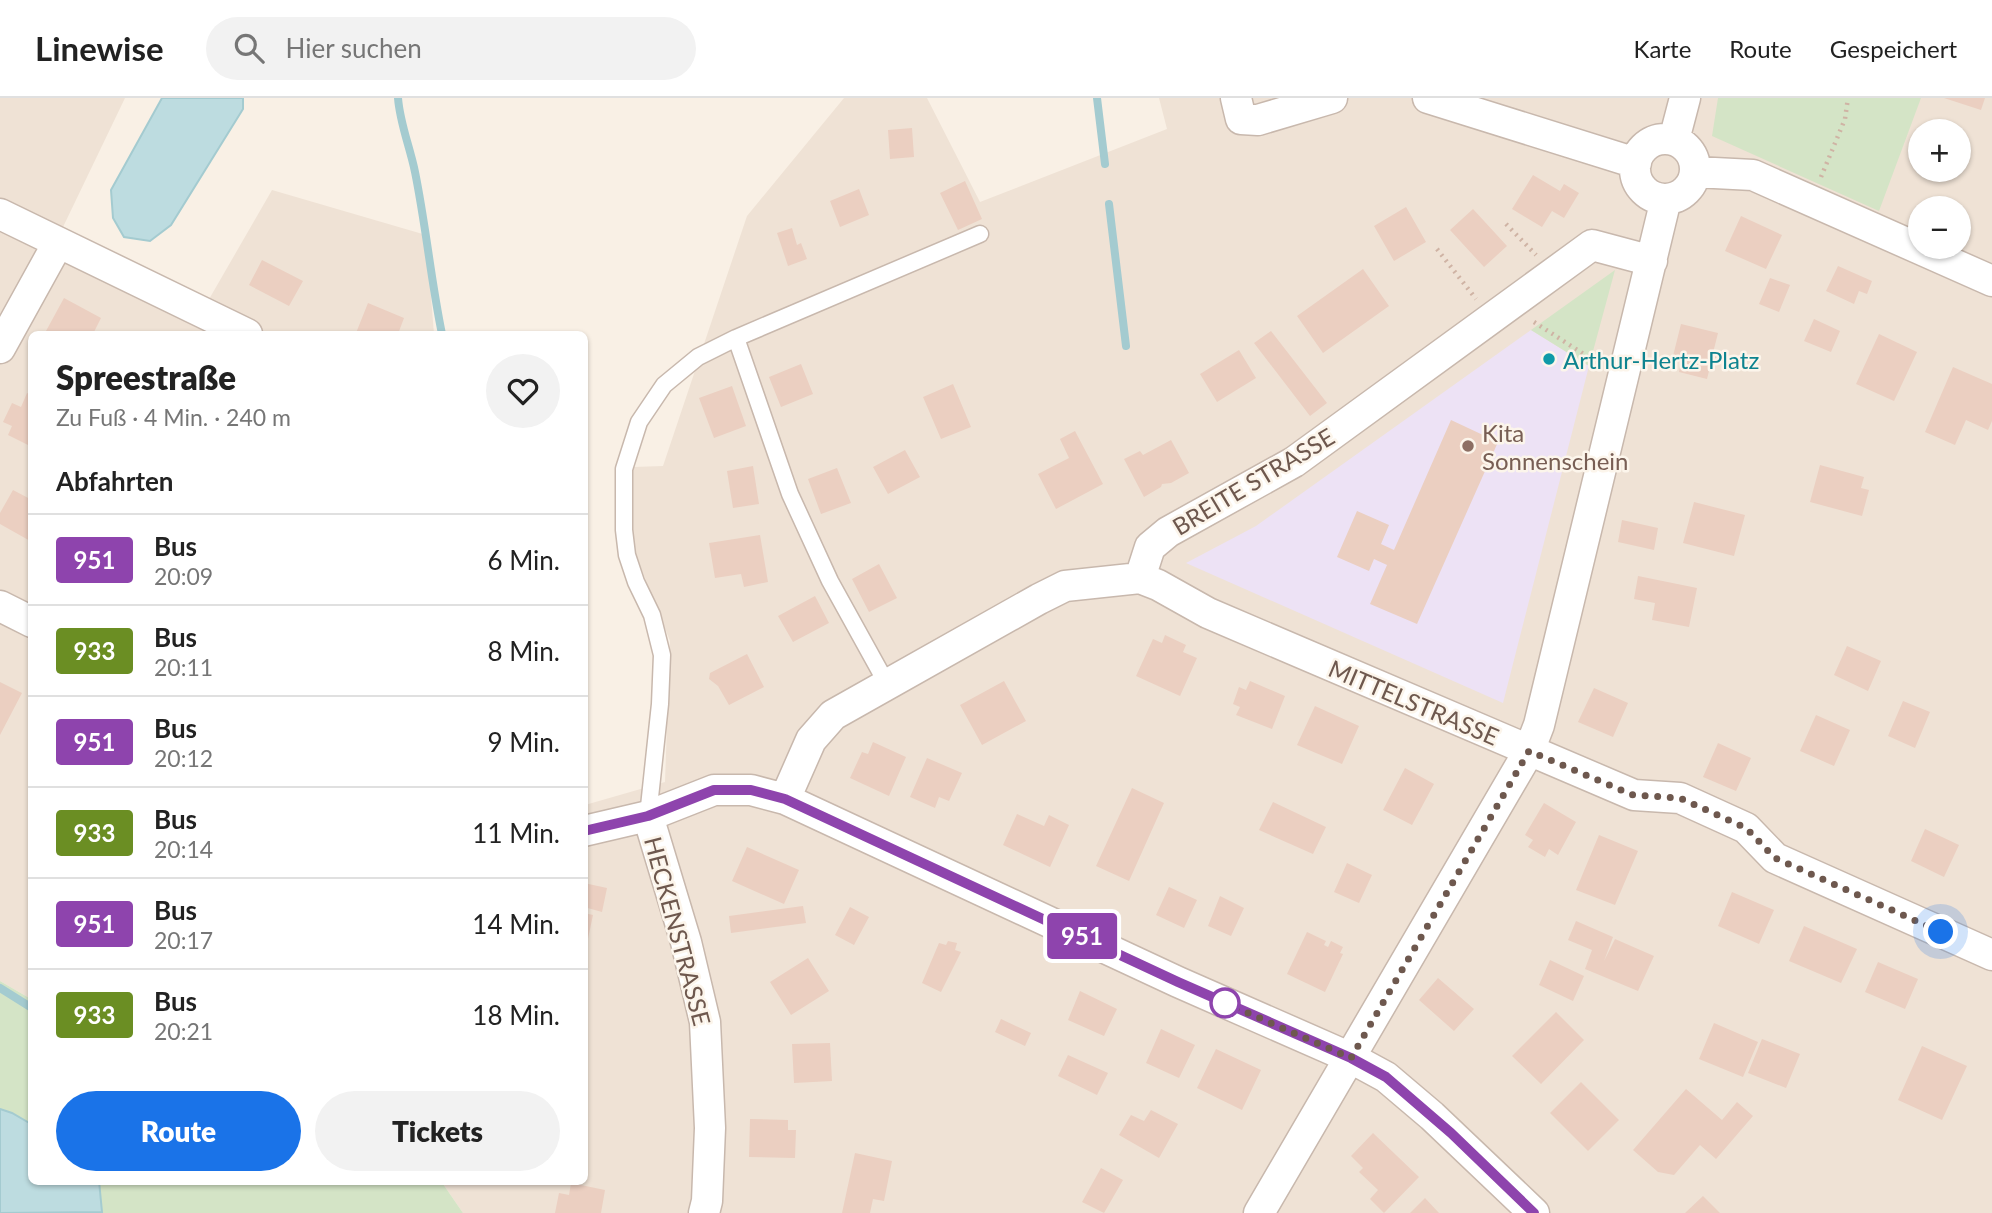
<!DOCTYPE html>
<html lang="de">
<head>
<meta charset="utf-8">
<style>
  :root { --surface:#fff; --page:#f2f2f2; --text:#222; --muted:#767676; --line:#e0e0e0; --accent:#1a73e8 }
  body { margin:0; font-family:Lato,sans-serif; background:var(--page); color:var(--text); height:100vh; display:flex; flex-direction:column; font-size:26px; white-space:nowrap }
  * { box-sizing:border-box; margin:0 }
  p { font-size:23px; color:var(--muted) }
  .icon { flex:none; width:38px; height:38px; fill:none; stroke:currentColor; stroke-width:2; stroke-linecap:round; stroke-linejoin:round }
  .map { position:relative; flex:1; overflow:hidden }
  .sheet { position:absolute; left:28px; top:233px; width:560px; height:854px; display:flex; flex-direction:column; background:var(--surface); border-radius:10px; box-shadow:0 2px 5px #0004 }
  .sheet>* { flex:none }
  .badge { padding:0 14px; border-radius:5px; font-size:24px; line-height:46px }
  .tools { position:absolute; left:1908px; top:21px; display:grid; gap:14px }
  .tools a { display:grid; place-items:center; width:63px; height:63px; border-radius:50%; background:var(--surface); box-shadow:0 2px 5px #0004; font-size:35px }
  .you { position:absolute; width:35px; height:35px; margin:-18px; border:5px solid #fff; border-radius:50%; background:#1a73e8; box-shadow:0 0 0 10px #1a73e833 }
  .map>.badge { position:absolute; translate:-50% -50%; box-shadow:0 0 0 4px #fff }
  h2 { padding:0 28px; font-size:26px; line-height:63px }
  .round { display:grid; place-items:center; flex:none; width:74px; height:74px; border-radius:37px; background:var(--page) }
  .summary { display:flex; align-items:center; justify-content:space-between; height:119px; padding:0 28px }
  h1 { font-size:33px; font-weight:800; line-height:52px }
  .action { display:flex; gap:14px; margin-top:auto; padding:14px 28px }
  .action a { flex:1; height:80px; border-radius:42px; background:var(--accent); color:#fff; font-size:28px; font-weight:800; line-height:80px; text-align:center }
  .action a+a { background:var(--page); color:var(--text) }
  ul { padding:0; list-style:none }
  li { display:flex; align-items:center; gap:21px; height:91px; padding:0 28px; border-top:2px solid var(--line) }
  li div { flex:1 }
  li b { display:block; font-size:26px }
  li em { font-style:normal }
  li .badge { min-width:77px; font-weight:700; text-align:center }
  header { display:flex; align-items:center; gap:42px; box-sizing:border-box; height:98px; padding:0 35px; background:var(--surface); border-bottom:2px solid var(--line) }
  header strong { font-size:33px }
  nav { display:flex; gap:38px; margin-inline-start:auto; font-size:24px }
  .search { width:490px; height:63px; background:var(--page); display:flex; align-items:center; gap:18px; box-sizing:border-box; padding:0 24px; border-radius:38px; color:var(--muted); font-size:26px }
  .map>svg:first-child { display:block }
</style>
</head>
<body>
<header>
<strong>Linewise</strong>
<div class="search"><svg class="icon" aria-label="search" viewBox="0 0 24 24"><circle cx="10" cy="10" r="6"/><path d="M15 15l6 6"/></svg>Hier suchen</div>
<nav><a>Karte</a><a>Route</a><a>Gespeichert</a></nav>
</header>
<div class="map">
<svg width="1992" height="1115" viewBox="0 0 1992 1115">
  <rect width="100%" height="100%" fill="#f9f0e5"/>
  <path fill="#efe2d5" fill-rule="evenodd" d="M0 0H125L63 129 208 203 272 92 426 137 434 236H32L31 901 0 883Z
    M844 0H927L980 104 1167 31 1159 0H1992V1115H463L441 1083H584L585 707 665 684 670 543 629 440 633 369 663 368 747 118ZM1920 33H1958V72H1920ZM1920 110H1958V149H1920Z"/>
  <path fill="#ede2f5" d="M1531 232 1589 268 1503 605 1186 465 1256 428Z"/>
  <path fill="#d4e4c6" d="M1718 0H1921L1879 113 1712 38Z
    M1615 172 1589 268 1531 232Z
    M0 883 31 901V1026L12 1015 0 1011Z
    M99 1083H441L463 1115H101Z"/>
  <path fill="#bddce0" stroke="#a4cbd0" stroke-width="2" d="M162 0H243V11L171 127 150 143 124 139 113 120 111 92Z
    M0 1011 12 1015 31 1026 32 1083H99L102 1114 0 1115Z"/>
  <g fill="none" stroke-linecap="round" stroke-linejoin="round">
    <path stroke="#a4cbd0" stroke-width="8" d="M398 0C400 26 410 49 415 74 426 128 431 183 442 236
      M1097 0 1105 66
      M1109 106 1126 248
      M0 890 32 910"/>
  </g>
  <path fill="#ebcfc1" d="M1944 0H1985L1981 12Z
    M912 30 914 59 890 61 888 32Z
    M1533 77 1560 93 1564 86 1579 95 1564 120 1552 113 1542 129 1512 111Z
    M965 83 982 121 958 132 940 95Z
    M859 91 869 117 840 129 830 103Z
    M1406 109 1426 144 1394 163 1374 128Z
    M1473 111 1507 148 1484 169 1450 132Z
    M1741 118 1782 137 1766 171 1725 153Z
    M792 130 797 147 801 145 807 161 788 168 777 135Z
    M262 162 303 183 289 208 249 187Z
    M1838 168 1872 183 1867 196 1859 193 1854 206 1826 193Z
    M1363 171 1389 208 1323 255 1297 218Z
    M1770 180 1790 187 1779 214 1759 206Z
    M64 200 101 220 93 236H52L46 233Z
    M368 205 404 220 398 236 356 235Z
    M1814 221 1840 233 1831 254 1804 243Z
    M1681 226 1718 235 1713 255 1717 256 1714 270 1710 269 1707 281 1679 274 1681 264 1672 262Z
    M1271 233 1327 305 1310 318 1254 245Z
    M1879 236 1917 254 1894 303 1856 286Z
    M1239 252 1256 280 1217 304 1200 276Z
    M801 266 813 296 781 309 769 279Z
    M1953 269 1992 286V323L1988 332 1966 322 1955 347 1925 334Z
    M953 286 971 329 941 341 923 299Z
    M732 288 746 328 714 340 699 300Z
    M27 295 32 297V349L8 337 12 328 3 324 12 305 21 309Z
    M1451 322 1498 344 1417 526 1370 506 1387 467 1374 461 1369 473 1337 459 1357 413 1389 427 1381 446 1394 452Z
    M1075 333 1103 386 1056 411 1038 376 1069 360 1060 341Z
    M1171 342 1189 375 1171 385 1162 386 1161 389 1144 399 1124 361 1140 353 1143 357Z
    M905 352 920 379 888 396 873 369Z
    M1820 367 1864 379 1861 390 1869 392 1862 418 1810 404Z
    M753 368 759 406 733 410 727 373Z
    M837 370 851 405 821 416 808 381Z
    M13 392 32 402V444L0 426V415Z
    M1694 404 1745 417 1734 458 1683 445Z
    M1622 422 1658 430 1654 452 1618 444Z
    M760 437 768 484 744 489 741 476 715 480 709 445Z
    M879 466 897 500 869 514 852 481Z
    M1638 478 1697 490 1689 529 1652 522 1655 505 1634 501Z
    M815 498 829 525 793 544 778 518Z
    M1165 537 1186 547 1183 554 1197 560 1180 598 1136 578 1153 541 1162 545Z
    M1847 548 1881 563 1868 593 1834 577Z
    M747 556 764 589 729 607 718 588 709 581 710 575Z
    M1004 583 1026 623 982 647 960 607Z
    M1250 583 1285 598 1272 631 1236 617 1240 609 1233 606 1239 589 1246 592Z
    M0 584 22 595 0 637Z
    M1594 590 1628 605 1613 639 1578 624Z
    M1903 603 1930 614 1915 650 1888 638Z
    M1315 608 1359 628 1342 666 1297 647Z
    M1816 617 1850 632 1834 668 1800 653Z
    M873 644 906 659 889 698 850 680 862 654 868 656Z
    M1718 645 1751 660 1736 693 1703 679Z
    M927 660 962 675 949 703 939 699 935 710 910 699Z
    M1405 670 1434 686 1412 727 1383 712Z
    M1132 690 1164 705 1129 783 1096 768Z
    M1273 704 1326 729 1313 756 1259 732Z
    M1544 705 1576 724 1558 757 1549 751 1545 759 1528 749 1533 742 1525 737Z
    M1017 716 1044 728 1049 717 1069 727 1050 769 1003 747Z
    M1925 731 1959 747 1944 779 1911 763Z
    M1599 737 1638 753 1615 807 1576 792Z
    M747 749 799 772 784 806 732 783Z
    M1347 765 1372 777 1359 805 1334 794Z
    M584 785 607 790 602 814 584 809Z
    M1169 789 1197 802 1184 830 1156 817Z
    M1732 794 1774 812 1759 846 1718 828Z
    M1220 798 1244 810 1231 838 1208 828Z
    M803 808 806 825 731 835 729 818Z
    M850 809 869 819 854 847 835 837Z
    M584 815 593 817 586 850 584 849Z
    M1576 823 1613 839 1604 863 1615 841 1654 858 1638 893 1585 871 1592 852 1568 842Z
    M1804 828 1857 851 1841 885 1789 863Z
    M1307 834 1326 843 1324 847 1328 849 1331 843 1343 849 1340 855 1343 856 1325 894 1287 876Z
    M948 843 957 845 955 852 961 854 941 894 922 885 939 845 946 847Z
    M808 860 829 893 791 917 770 884Z
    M1550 862 1584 878 1573 903 1539 887Z
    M1878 864 1918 881 1905 911 1865 894Z
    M1438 880 1474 911 1454 933 1419 902Z
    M1080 893 1117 911 1104 938 1068 922Z
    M1556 914 1584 942 1541 986 1512 958Z
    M1001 921 1031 935 1025 948 995 934Z
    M1714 925 1758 944 1743 979 1699 961Z
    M1161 931 1195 947 1179 980 1146 965Z
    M1762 941 1800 956 1786 990 1748 975Z
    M830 945 832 983 794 985 792 946Z
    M1922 948 1967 968 1942 1022 1898 1002Z
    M1216 951 1261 972 1242 1012 1197 990Z
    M1068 957 1108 975 1097 997 1058 978Z
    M1581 984 1619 1022 1588 1053 1550 1015Z
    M1686 991 1722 1022 1737 1004 1753 1018 1716 1061 1700 1047 1674 1077 1658 1074 1633 1052Z
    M1151 1012 1178 1026 1159 1060 1119 1037 1131 1017 1144 1023Z
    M750 1021 788 1022V1032H796L795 1060 749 1059Z
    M1373 1035 1419 1079 1384 1115 1370 1101 1378 1092 1359 1074 1363 1070 1351 1058Z
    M855 1055 892 1063 884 1103 873 1101 870 1115H842Z
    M1101 1070 1123 1082 1104 1115 1082 1104Z
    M571 1085 605 1092 601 1115H555L559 1095 569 1097Z
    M1703 1098 1720 1115H1685Z
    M1425 1100 1439 1115H1410Z"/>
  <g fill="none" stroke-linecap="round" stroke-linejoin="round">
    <defs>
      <path id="service" d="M736 240 790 396 830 483 887 586
        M648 718 660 606 662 557 652 517 636 484 627 457 624 432V371L639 324 664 287 698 259 736 240 980 136"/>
      <path id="minor" d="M1236 0 1241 21 1258 22 1332 0
        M1428 0 1636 65
        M1635 71a30 30 0 1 1 60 0a30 30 0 1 1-60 0Z
        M1674 42 1685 0
        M1695 74 1753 77 1992 183
        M0 116 247 236
        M0 250 58 145
        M1140 480 1158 487 1208 515 1634 697 1680 700 1746 730 1775 760 1992 857
        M0 508 32 524
        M785 701 811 642 833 617 1039 501 1065 488 1140 480 1150 449 1168 434 1294 364 1592 147 1652 163
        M648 718 686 844 705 924 710 1030 707 1103 704 1115
        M584 733 648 718 714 692H751L785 701 1178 884 1351 960 1386 979 1432 1018 1534 1115
        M1259 1115 1529 653 1539 627 1666 101"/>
    </defs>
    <use href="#service" stroke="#c8b8ad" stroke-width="19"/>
    <use href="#minor" stroke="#c8b8ad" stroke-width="33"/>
    <path stroke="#cfb3a4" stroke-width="4.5" stroke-dasharray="2 5" stroke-linecap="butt" d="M1821 79 1845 21 1848 0
      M1506 126 1536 157
      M1437 151 1476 201
      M1534 224 1596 264 1598 268"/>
    <use href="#service" stroke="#fff" stroke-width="16"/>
    <use href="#minor" stroke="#fff" stroke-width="30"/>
  </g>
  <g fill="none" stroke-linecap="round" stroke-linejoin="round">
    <defs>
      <path id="line" d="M584 733 648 718 714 692H751L785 701 1178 884 1351 960 1386 979 1451 1035 1534 1115"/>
    </defs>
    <use href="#line" stroke="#fff" stroke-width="16"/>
    <use href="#line" stroke="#8e44ad" stroke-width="10"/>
    <path stroke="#6e584e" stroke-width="7" stroke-dasharray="0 12.6" d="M1225 905 1351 960 1529 653 1633 697 1680 700 1746 730 1775 760 1941 834"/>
  </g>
  <circle fill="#0f9aa8" stroke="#fcf5eb" stroke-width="2.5" cx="1549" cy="261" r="7"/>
  <circle fill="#8d6e63" stroke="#fcf5eb" stroke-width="2.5" cx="1468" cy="348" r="7"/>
  <circle fill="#fff" stroke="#8e44ad" stroke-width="3.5" cx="1225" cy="905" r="14"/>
  <g text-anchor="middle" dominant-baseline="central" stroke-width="5" stroke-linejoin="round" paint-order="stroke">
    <g font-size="24" fill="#0d838f" stroke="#fcf5eb" text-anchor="start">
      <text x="1563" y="261">Arthur-Hertz-Platz</text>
    </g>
    <g font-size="24" fill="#785e54" stroke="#fcf5eb" text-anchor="start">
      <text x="1482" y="334">Kita<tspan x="1482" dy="28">Sonnenschein</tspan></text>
    </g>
    <g font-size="24" fill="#6e584e" stroke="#fcf5eb">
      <text transform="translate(1253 383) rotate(-31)">BREITE STRASSE</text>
      <text transform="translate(1414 604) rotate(23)">MITTELSTRASSE</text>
      <text transform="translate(678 833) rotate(75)">HECKENSTRASSE</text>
    </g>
  </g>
</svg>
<div class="tools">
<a>+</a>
<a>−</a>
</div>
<div class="you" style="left:1941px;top:834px"></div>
<b class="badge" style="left:1082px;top:838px;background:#8e44ad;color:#fff">951</b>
<section class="sheet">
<div class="summary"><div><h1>Spreestraße</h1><p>Zu Fuß · 4 Min. · 240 m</p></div><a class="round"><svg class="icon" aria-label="heart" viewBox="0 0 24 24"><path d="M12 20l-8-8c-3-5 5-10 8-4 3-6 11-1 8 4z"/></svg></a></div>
<h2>Abfahrten</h2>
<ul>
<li><span class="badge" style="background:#8e44ad;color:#fff">951</span><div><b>Bus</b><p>20:09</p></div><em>6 Min.</em></li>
<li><span class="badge" style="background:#6b8e23;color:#fff">933</span><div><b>Bus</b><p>20:11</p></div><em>8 Min.</em></li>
<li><span class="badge" style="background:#8e44ad;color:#fff">951</span><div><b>Bus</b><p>20:12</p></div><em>9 Min.</em></li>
<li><span class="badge" style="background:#6b8e23;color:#fff">933</span><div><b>Bus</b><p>20:14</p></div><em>11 Min.</em></li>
<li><span class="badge" style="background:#8e44ad;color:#fff">951</span><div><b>Bus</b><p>20:17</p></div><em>14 Min.</em></li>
<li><span class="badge" style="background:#6b8e23;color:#fff">933</span><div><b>Bus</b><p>20:21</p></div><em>18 Min.</em></li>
</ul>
<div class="action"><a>Route</a><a>Tickets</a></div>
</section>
</div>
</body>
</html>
